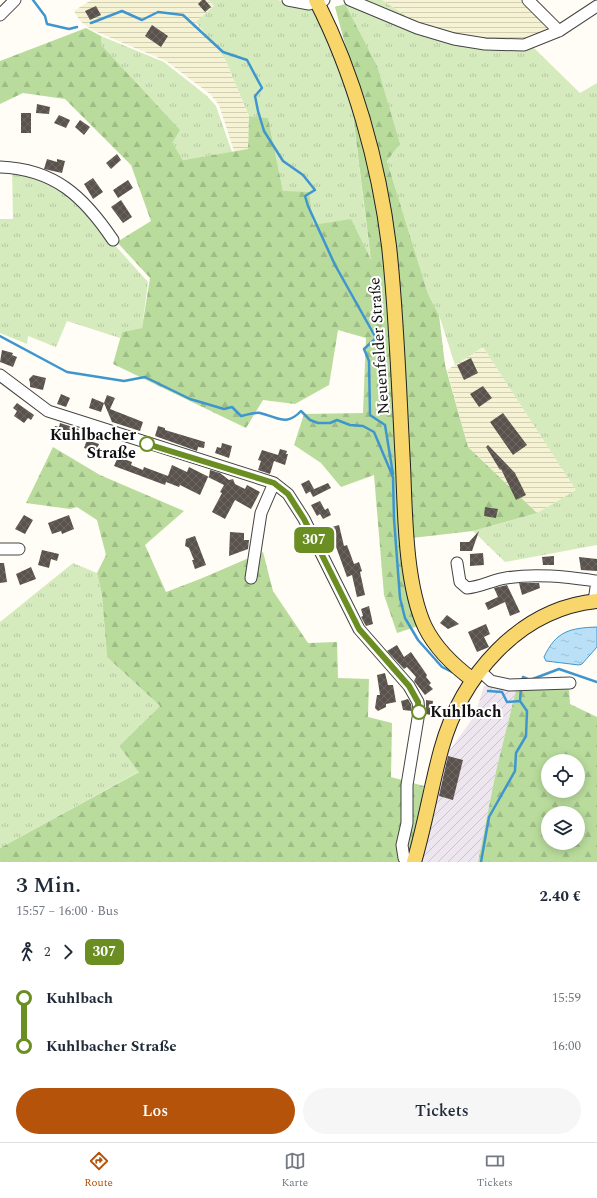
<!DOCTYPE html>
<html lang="de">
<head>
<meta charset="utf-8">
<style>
  :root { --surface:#fff; --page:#f6f6f7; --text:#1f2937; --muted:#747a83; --line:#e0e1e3; --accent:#b45309 }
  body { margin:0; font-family:Spectral,serif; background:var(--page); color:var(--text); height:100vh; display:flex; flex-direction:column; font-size:15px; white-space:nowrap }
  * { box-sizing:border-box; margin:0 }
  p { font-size:13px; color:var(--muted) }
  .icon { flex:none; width:22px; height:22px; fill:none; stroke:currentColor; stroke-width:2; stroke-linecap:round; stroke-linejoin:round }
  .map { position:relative; height:862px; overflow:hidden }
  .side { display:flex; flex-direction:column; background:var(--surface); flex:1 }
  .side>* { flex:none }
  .badge { padding:0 8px; border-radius:6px; font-size:14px; line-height:26px }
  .controls { position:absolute; left:541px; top:754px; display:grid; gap:8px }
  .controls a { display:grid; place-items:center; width:44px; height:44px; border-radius:50%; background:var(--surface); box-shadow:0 2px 10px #0003; font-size:20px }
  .map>.badge { position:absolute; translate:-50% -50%; box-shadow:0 0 0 2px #fff }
  .legs { display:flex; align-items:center; gap:6px; height:44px; padding:0 16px; font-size:13px }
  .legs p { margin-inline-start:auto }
  .overview { display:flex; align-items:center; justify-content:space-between; height:68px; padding:0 16px }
  h1 { font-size:22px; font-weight:600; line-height:30px }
  .cta { display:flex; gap:8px; margin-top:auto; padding:8px 16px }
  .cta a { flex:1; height:46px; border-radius:24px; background:var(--accent); color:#fff; font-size:16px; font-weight:600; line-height:46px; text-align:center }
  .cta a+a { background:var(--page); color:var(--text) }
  ul { padding:0 16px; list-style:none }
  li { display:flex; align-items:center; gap:14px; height:48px; font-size:15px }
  li i { display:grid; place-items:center; width:6px; height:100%; margin:0 5px; background:currentColor }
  li i::after { content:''; width:10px; height:10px; margin:-5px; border:3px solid; border-radius:50%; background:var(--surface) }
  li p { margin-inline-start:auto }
  li:first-child i { background:linear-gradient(#0000 50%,currentColor 0) }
  li:last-child i { background:linear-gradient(currentColor 50%,#0000 0) }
  .menu { display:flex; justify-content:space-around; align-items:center; height:56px; border-top:1px solid var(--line); background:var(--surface); font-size:11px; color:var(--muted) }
  .menu a { display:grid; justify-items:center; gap:2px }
  .menu .on { color:var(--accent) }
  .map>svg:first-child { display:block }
</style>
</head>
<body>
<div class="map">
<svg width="597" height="862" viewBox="0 0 597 862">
  <defs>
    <pattern id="industrial-furrows" width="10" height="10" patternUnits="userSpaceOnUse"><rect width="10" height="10" fill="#eee6ef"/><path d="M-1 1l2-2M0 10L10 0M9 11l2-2" fill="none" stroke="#cbc4cc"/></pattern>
    <pattern id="farmland-rules" width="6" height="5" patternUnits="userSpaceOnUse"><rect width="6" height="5" fill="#f6f3d4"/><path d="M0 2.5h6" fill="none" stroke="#d2cfb5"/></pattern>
    <pattern id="grass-tufts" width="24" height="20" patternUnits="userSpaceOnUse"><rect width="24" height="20" fill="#d5ebbd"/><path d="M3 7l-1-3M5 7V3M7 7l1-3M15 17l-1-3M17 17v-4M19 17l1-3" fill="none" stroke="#b6c8a1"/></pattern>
    <pattern id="forest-firs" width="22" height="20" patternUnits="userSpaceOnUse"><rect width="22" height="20" fill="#b9dc9c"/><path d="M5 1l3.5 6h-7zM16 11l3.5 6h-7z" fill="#9ebc85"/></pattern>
    <pattern id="water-ripples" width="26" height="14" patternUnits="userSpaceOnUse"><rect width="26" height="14" fill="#b9e0f7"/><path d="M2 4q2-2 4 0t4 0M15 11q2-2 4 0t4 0" fill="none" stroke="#9ebfd3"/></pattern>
    <pattern id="building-cross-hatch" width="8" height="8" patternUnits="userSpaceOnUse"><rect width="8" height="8" fill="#5a524d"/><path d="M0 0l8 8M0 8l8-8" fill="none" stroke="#6d6662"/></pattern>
  </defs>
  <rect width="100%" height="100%" fill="#fffdf5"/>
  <path fill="url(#industrial-furrows)" d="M484 686H517L496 771 478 862H422L447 754 475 715Z"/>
  <path fill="url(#farmland-rules)" d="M91 0H208L214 6 196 23 225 59 249 116 248 149 234 151 219 105 210 94 166 61 92 30 80 21 74 11Z
    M382 0H523L552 29 523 42 479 40 418 24Z
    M483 347 577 490 537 513 468 447 447 370Z"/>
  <path fill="url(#grass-tufts)" d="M208 0H278L318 12 351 100 371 262 313 225 283 191 268 118 249 116 225 59 196 22 214 6Z
    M361 0H382L418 24Z
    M345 4H355L419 30 532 46 580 93 597 83V545L505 562 473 531 537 513 576 490 483 347 455 365 439 315 428 294 387 161 400 144Z
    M101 36 164 62 207 96 216 106 232 152 183 160 101 45Z
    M12 170 26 173 66 191 148 282 142 328 122 332 120 338 67 321 56 347 28 336 27 344 0 333V219H13Z
    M73 563 97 573 102 595 107 657 160 706 119 746 140 771 0 848V622Z"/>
  <path fill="url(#forest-firs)" fill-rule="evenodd" d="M345 4 377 66 400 144 387 161 428 294 439 315 445 365 468 447 537 513 473 531 403 539 418 626 397 633 384 595 374 475 341 487 321 463 294 445 304 414 363 413 366 338 338 330 329 385 295 404 263 400 246 428 113 364 122 332 142 328 150 278 117 242 151 221 131 165 65 99 23 93 0 104V61L86 28 101 36V45L180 130 172 143 183 160 248 149 249 116 268 118 283 191 309 192 313 225 351 219 371 260 351 99 358 93 335 7Z
    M53 447 100 475 184 511 145 545 166 592 200 579 263 552 273 591 308 643 337 642 338 678 369 679 368 717 392 723 391 777 424 786 413 845 407 862H0V848L139 772 119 746 160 706 107 657 102 595 97 573 106 555 97 520 77 507 70 509 26 503Z
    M517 686 569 688 570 704 597 717V862H478L496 771ZM548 761H578V791H548ZM548 813H578V843H548Z"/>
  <path fill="url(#water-ripples)" stroke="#3f96cf" d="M597 627V647L582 664 579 665 546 661 544 657C556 631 570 628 597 627Z"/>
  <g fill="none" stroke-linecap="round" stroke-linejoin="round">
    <path stroke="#3f96cf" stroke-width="2.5" d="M33 0 45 16 47 24 69 29 77 27
      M91 23 122 11 142 20 158 12 183 15 223 52 247 60 262 88 255 96 258 111 264 131 283 161 303 175 315 190 305 196 308 206 335 265 376 338 364 349 369 361 370 415 385 425 393 474
      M0 336 67 372 124 381 145 377 190 399 224 409 232 407 241 416C247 415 254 412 260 413 278 417 286 427 301 411L310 420 318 423H330L337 420 350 425 363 426 374 432 393 477 394 519 400 598 405 618 418 640 442 667 452 672
      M522 682 523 677 530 680 559 669 597 682
      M488 691 502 692 507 702 520 701
      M481 862 489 817 515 771 516 753 526 736 527 711 520 701 521 687"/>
  </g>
  <path fill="url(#building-cross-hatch)" d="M202 0H205L211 7 205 12 198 4Z
    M96 6 101 15 90 20 85 11Z
    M152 25 168 36 161 47 145 36Z
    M37 104 50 107 49 114 36 113Z
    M21 113H31V133H21Z
    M59 115 70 120 66 128 54 123Z
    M80 120 90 127 84 135 75 127Z
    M117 154 121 160 111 169 106 163Z
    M47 159 57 162V159L65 161 62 173 44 169Z
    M93 178 103 192 93 199 84 184Z
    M128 180 133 188 118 198 113 190Z
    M121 200 132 217 123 223 111 207Z
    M2 350 13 353 12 355 17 357 13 367 0 362Z
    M471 358 478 373 464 380 457 365Z
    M33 375 46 378 43 390 30 387V383L29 379Z
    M483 386 492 398 479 407 470 394Z
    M61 394 70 398 66 407 57 404Z
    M107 395 115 398 110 409 143 422 140 431 112 422 104 403 101 412 89 408 92 398 104 403Z
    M17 403 34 415 31 420 28 418 24 423 14 416 17 411 13 408Z
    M503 413 527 445 513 455 490 422Z
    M60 423 79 429 76 438 68 435 66 440 52 435 55 426 59 427Z
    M158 426 165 428V430L205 442 204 448 198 447 197 451 155 436Z
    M87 440 99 444 96 452 84 448Z
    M222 443 232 446 229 458 215 453 217 447 221 448Z
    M488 445 515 473 526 495 516 500 501 469 500 470 486 447Z
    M280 449 287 451 286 454H288L285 465 274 461 270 474 258 470 261 461 258 460 262 450 278 455Z
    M118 457 132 462 131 465 143 470 144 467 168 476 172 465 187 472 189 467 209 477 210 470 220 473 229 480 233 479 235 484 245 489 247 485 260 492 251 509 235 500 225 519 212 512 222 493 220 492 224 485 208 477 200 495 180 485 179 487 166 482 165 485 114 466Z
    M309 480 314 489 306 494 301 484Z
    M328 483 331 488 313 497 310 491Z
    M320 501 325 510 328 508 331 515 323 519 320 514 317 516 311 505Z
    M485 507 498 509 496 518 484 516Z
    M24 515 33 520 25 534 15 529Z
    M69 515 74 529 62 534 61 531 52 534 48 523Z
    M339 525 344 546 347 545 354 564 359 562 362 571 360 572 365 595 357 597 352 575 347 577 335 544 327 546 325 539 320 536 325 529Z
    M479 531 472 551H460V542H469Z
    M230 532 244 533V540H249L248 549 229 556Z
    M195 536 206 565 195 569 192 560H194L189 548 185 546 186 539Z
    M42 550 59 554 57 561 51 559 49 568 38 565Z
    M483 553 484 565 470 566V554Z
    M554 556V565H543L542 557Z
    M579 557 597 559V571L581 570Z
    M0 563H4L7 582 0 583Z
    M31 567 36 579 20 585 16 574Z
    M519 583H539L540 588 522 595Z
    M507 585 520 612 510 616 505 602 488 610 485 603 498 597 494 588Z
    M369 606 373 624 366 626 361 617 363 616 361 609Z
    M447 615 459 624 448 629 440 623Z
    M486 624 490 634 484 637 489 647 477 652 468 632Z
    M397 645 404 657 411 652 427 675 426 677 431 683 429 685 433 689 425 695 414 681 416 677 407 667 404 669 387 651Z
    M385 673 388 685H393L396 702 386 704V707L378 711 375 708 377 695H380L377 675Z
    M408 699 411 704 412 711 403 710 401 701Z
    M426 700 433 701 431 715 426 714Z
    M448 756 463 760 453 800 439 796Z"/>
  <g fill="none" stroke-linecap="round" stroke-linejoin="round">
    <defs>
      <path id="minor" d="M288 0 309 4 324 0
        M350 0 417 28 454 39 485 44 524 45 559 31 597 6
        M528 0 559 31
        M0 15 15 0
        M0 167C55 169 84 197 113 240
        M0 375 48 411 274 483 288 494 304 519 359 629 409 686 418 702 419 712 407 785V823L402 845 404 858 408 862
        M0 549H19
        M457 563 460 582 467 588C481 587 492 580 506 578 537 573 566 577 596 581
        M251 578 261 513 274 483
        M594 601 597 581
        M480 671 491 681 509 685 570 683"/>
      <path id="major" d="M316 0C354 74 379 164 389 246 397 319 399 392 403 465 405 512 405 584 425 627 436 649 454 666 473 680
        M414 862C425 825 431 787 441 750 461 677 518 609 597 601"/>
    </defs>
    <use href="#minor" stroke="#444" stroke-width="13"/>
    <use href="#major" stroke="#222" stroke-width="16"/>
    <use href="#minor" stroke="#fff" stroke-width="11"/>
    <use href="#major" stroke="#f9d66b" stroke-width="14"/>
  </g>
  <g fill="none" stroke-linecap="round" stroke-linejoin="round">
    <defs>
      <path id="line-1" d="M147 444 274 483 288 494 304 519 359 629 409 686 418 702 419 712"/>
    </defs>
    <use href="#line-1" stroke="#fff" stroke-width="9"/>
    <use href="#line-1" stroke="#6b8e23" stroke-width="6"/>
  </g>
  <g fill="#fff" stroke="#6b8e23" stroke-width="2">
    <circle cx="147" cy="444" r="7"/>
    <circle cx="419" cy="712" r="7"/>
  </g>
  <g text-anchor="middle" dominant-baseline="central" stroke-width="4" stroke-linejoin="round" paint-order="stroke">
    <g font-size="16" fill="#111" stroke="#fff">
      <text transform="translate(379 346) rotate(-94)">Neuenfelder Straße</text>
    </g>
    <g font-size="16" font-weight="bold" fill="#111" stroke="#fff" text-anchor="end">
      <text x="136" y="435">Kuhlbacher<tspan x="136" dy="18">Straße</tspan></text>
      <text x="430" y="712" text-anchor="start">Kuhlbach</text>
    </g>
  </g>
</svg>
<div class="controls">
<a><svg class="icon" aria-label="locate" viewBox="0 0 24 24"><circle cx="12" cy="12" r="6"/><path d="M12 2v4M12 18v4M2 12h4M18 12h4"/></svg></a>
<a><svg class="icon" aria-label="layers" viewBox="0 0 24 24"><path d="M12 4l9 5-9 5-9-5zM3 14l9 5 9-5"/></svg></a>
</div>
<b class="badge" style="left:314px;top:540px;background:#6b8e23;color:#fff">307</b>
</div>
<section class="side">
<div class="overview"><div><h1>3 Min.</h1><p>15:57 – 16:00 · Bus</p></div><b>2.40 €</b></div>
<div class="legs"><svg class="icon" aria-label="walk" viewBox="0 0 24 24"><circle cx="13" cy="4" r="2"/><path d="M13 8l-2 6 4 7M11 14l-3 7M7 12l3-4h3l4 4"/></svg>2<svg class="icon" aria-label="forward" viewBox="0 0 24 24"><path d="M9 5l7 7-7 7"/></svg><b class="badge" style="background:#6b8e23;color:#fff">307</b></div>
<ul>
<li><i style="color:#6b8e23"></i><b>Kuhlbach</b><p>15:59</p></li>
<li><i style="color:#6b8e23"></i><b>Kuhlbacher Straße</b><p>16:00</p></li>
</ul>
<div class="cta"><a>Los</a><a>Tickets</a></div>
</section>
<nav class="menu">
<a class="on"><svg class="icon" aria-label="directions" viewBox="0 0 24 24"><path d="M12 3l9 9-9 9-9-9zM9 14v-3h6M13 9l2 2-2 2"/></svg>Route</a>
<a><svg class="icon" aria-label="map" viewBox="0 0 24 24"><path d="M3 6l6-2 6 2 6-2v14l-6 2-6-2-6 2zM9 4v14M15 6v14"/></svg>Karte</a>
<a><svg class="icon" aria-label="tickets" viewBox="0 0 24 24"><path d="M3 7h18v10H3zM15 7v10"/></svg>Tickets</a>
</nav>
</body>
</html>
